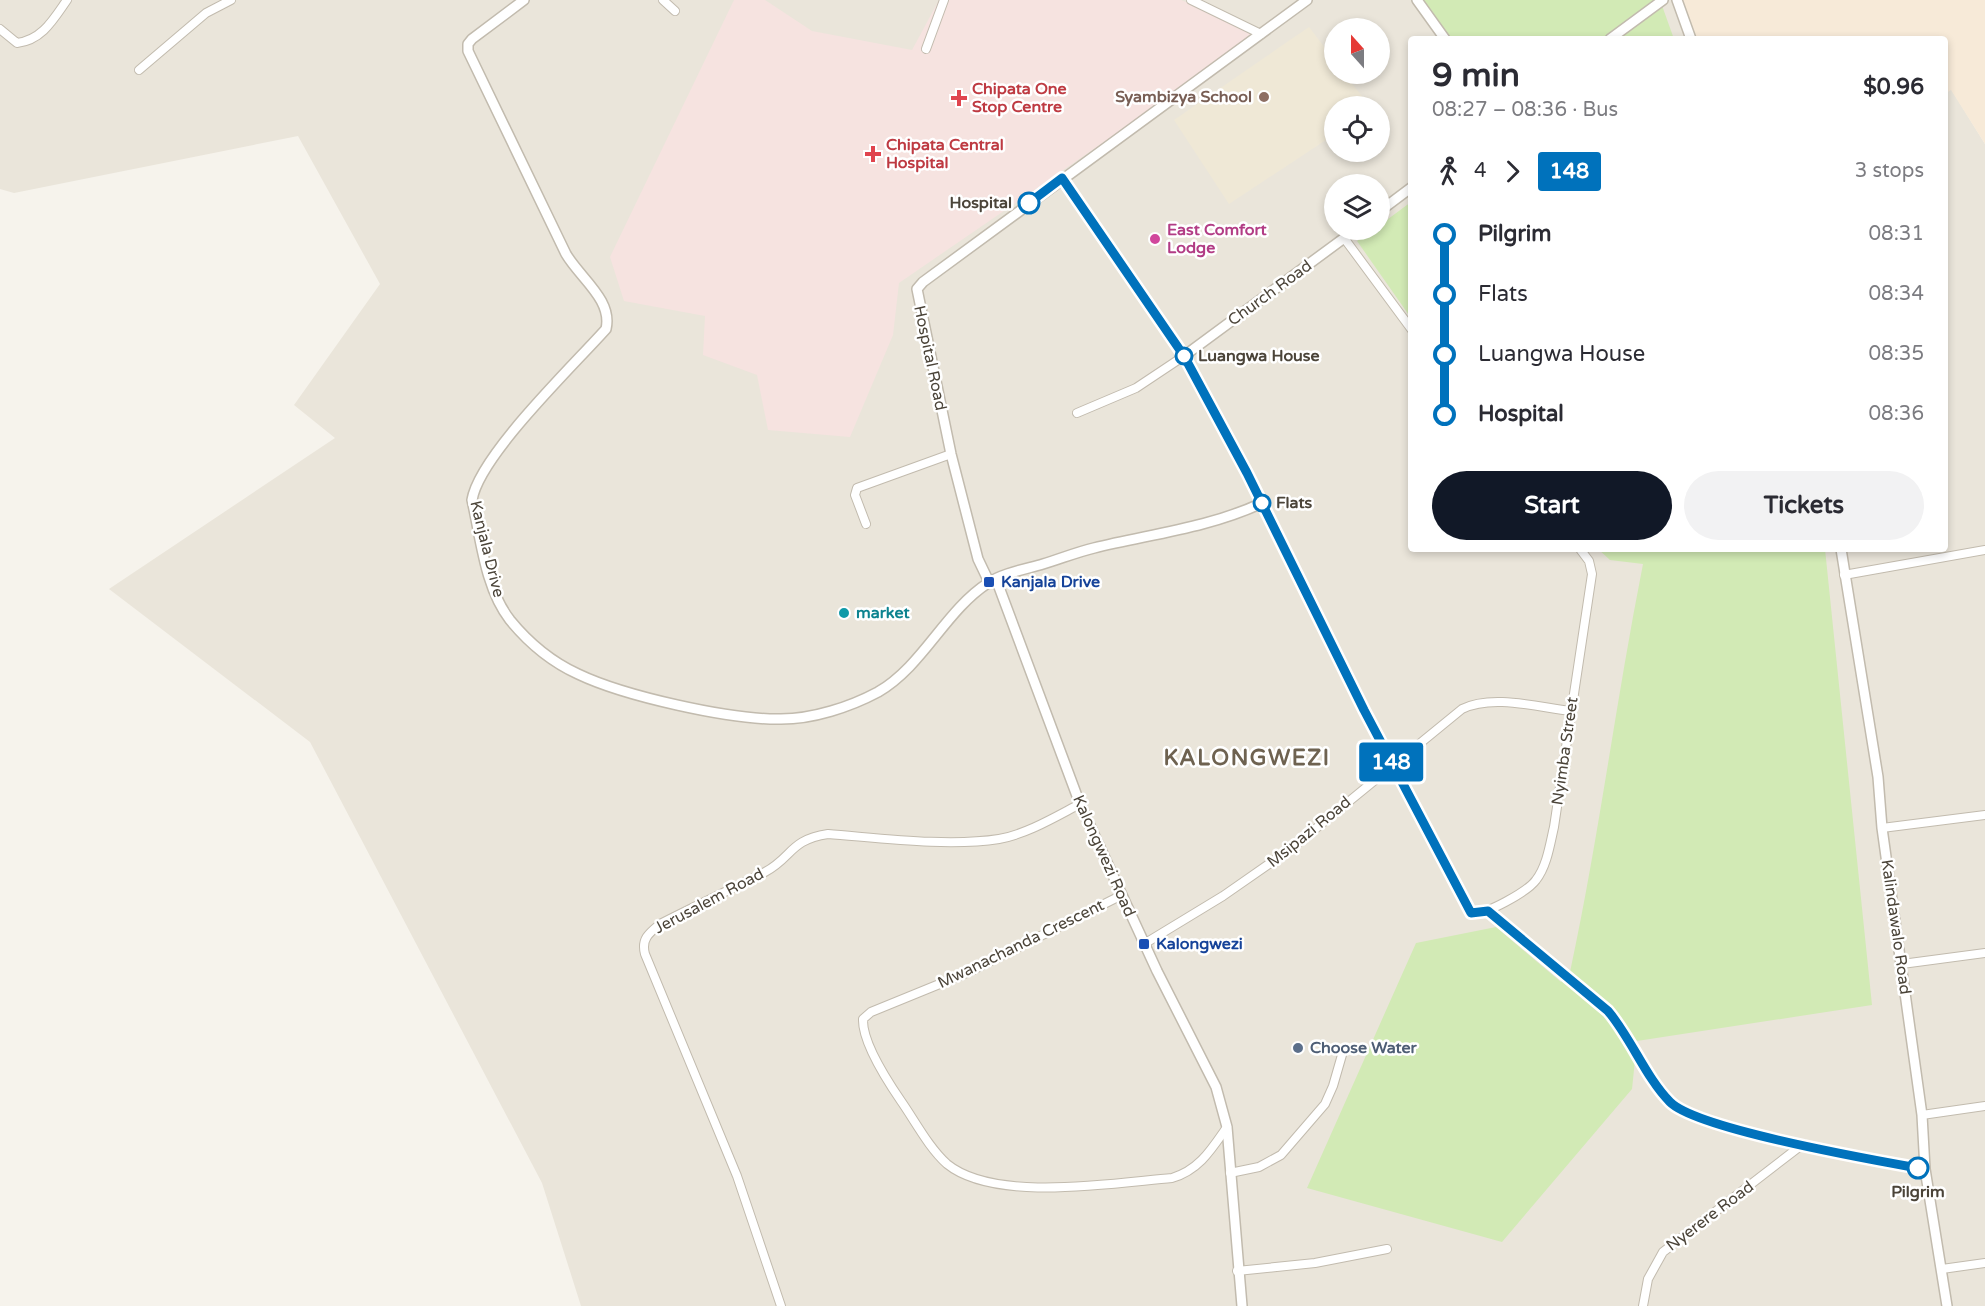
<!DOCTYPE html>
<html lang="en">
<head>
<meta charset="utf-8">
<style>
  :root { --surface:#fff; --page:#f2f2f3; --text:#2b2b33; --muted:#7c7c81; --accent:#111827 }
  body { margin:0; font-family:"Varela Round",sans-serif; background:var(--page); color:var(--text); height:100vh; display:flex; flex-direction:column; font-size:22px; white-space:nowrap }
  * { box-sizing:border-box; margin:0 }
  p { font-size:20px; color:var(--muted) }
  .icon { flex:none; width:33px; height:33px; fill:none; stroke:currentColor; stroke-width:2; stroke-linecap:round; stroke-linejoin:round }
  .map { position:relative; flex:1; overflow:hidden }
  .panel { position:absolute; left:1408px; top:36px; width:540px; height:516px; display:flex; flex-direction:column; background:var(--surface); border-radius:6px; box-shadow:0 3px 9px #0003 }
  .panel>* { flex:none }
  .badge { padding:0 12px; border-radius:4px; font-size:21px; line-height:39px }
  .needle { width:39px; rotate:339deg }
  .tools { position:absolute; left:1324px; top:18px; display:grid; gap:12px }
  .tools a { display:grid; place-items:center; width:66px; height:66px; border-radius:50%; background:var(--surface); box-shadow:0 3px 9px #0003; font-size:30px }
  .map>.badge { position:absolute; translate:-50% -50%; box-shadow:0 0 0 3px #fff }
  .legs { display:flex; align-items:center; gap:9px; height:66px; padding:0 24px; font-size:20px }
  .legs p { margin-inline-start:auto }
  .head { display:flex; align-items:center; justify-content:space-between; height:102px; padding:0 24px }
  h1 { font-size:33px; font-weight:700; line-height:45px }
  .cta { display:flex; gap:12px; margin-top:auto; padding:12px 24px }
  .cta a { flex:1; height:69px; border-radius:36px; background:var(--accent); color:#fff; font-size:24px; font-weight:700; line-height:69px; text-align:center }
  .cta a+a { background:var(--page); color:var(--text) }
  ul { padding:0 24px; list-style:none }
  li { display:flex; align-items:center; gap:21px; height:60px; font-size:22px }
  li i { display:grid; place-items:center; width:9px; height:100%; margin:0 8px; background:currentColor }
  li i::after { content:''; width:15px; height:15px; margin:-8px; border:4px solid; border-radius:50%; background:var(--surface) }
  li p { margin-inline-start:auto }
  li:first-child i { background:linear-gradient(#0000 50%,currentColor 0) }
  li:last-child i { background:linear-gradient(currentColor 50%,#0000 0) }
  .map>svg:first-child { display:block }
</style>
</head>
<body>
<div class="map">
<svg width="1985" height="1306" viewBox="0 0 1985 1306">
  <rect width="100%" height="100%" fill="#f6f3ec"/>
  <path fill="#eae5da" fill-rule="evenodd" d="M0 0H1677L1692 39H1412V549H1946V93L1951 89 1985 144V1306H581L542 1183 310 742 109 589 335 438 294 405 380 284 298 136 14 193 0 189ZM1335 28H1380V74H1335ZM1335 106H1380V152H1335ZM1335 184H1380V230H1335Z"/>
  <path fill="#f7ead8" d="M1677 0H1985V144L1951 90 1946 93V39H1696Z"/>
  <path fill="#efe8d6" d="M1309 27 1335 61V74H1344L1370 106H1335V134L1229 204 1174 120Z"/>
  <path fill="#f6e3e0" d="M734 0H765L812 31 912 50 939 0H1181L1261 34 899 283 893 335 850 437 768 430 757 375 703 355 705 316 624 301 610 257Z"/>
  <path fill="#d2eab5" d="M1422 0H1660L1674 39H1451Z
    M1411 202V318L1357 241 1373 230H1380V225Z
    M1598 549H1825L1872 1005 1637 1041 1632 1089 1502 1242 1307 1188 1416 943 1496 927 1561 982 1570 972C1599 837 1616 700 1643 564L1610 560Z"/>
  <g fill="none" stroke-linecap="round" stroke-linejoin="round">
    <defs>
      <path id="minor" d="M663 0 675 11
        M1191 0 1261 34
        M0 29 17 43C42 40 53 20 67 0
        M926 49 944 0
        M139 70 206 13 231 0
        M1344 238 1412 330
        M1077 413 1136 388 1184 356
        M866 524 855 495 857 488 951 454
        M1844 575 1985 550
        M1882 828 1985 815
        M1122 895 969 972 871 1012 863 1019C862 1042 888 1082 901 1101 915 1121 929 1148 947 1164 995 1203 1114 1183 1172 1178 1199 1170 1211 1150 1227 1127
        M1488 911 1608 1011C1632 1038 1645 1075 1670 1101 1696 1129 1880 1161 1925 1169
        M1471 913C1485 916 1528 891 1536 880 1547 866 1550 844 1554 827L1592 574 1589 561 1580 549
        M1144 944 1223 896 1292 848 1462 709C1492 694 1537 707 1571 711
        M1902 964 1985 953
        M1922 1115 1985 1106
        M1230 1173 1259 1167 1281 1155 1325 1104 1333 1086 1344 1048
        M1942 1269 1985 1263
        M1237 1271 1315 1263 1387 1249
        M781 1306 737 1176 645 954C641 939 649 933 660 924 695 906 730 890 765 872 793 857 789 840 828 834 880 838 948 847 999 839 1027 834 1055 817 1080 804
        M1643 1306 1648 1279 1663 1252 1803 1144"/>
      <path id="tertiary" d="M524 0 472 39 468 44V51L566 254C580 278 613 300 606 329 573 366 479 456 472 500 481 539 485 588 510 620 528 642 552 662 578 674 624 696 730 720 781 719 813 719 850 707 878 692 923 666 945 611 988 583 1003 573 1026 569 1043 564 1060 559 1077 552 1094 548 1151 534 1208 528 1262 503
        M1417 0 1445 39
        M1677 0 1691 39
        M1610 39 1663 0
        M1062 178 1184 356 1247 473 1364 710 1471 913
        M1380 211 1412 187
        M1184 356 1355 230
        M1841 549 1878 777 1882 828 1922 1115 1925 1169 1947 1306
        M996 579 1080 804 1157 971 1216 1087 1227 1127 1242 1306
        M989 582 978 559 951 454 917 289 923 282 1307 0"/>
    </defs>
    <use href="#minor" stroke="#c2bbae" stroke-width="10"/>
    <use href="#tertiary" stroke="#c2bbae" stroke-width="12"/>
    <use href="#minor" stroke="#fff" stroke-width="8"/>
    <use href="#tertiary" stroke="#fff" stroke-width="9"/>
  </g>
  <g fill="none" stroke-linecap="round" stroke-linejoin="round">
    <defs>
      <path id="line-1" d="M1029 203 1062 178 1184 356 1247 473 1364 710 1471 913 1488 911 1608 1011C1631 1038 1646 1078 1670 1102 1697 1129 1873 1160 1918 1168"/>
    </defs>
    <use href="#line-1" stroke="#fff" stroke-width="14"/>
    <use href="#line-1" stroke="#0072bc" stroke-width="9"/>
  </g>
  <circle fill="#8d6e63" stroke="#fff" stroke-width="2" cx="1264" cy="97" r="6"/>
  <g fill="#e0444e" stroke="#fff" stroke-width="2">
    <path d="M956 89h6v6h6v6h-6v6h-6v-6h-6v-6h6z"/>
    <path d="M870 145h6v6h6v6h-6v6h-6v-6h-6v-6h6z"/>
  </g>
  <g fill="#fff" stroke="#0072bc" stroke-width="3">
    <circle cx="1029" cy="203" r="10"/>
    <circle cx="1184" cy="356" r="8"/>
    <circle cx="1262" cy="503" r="8"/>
    <circle cx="1918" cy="1168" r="10"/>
  </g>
  <circle fill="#d1479c" stroke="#fff" stroke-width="2" cx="1155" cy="239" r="6"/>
  <g fill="#1a4fb4" stroke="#fff" stroke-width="2">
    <rect x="983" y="576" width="12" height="12" rx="3"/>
    <rect x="1138" y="938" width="12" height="12" rx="3"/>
  </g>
  <circle fill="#0f9aa8" stroke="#fff" stroke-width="2" cx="844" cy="613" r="6"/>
  <circle fill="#5c6f8a" stroke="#fff" stroke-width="2" cx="1298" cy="1048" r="6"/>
  <g text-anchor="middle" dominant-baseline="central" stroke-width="5" stroke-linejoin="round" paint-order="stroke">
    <g font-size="16" font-weight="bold" fill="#be3a42" stroke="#fff" text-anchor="start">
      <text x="972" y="89">Chipata One<tspan x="972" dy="18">Stop Centre</tspan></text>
      <text x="886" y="145">Chipata Central<tspan x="886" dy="18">Hospital</tspan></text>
    </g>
    <g font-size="16" font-weight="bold" fill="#785e54" stroke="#fff" text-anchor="end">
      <text x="1252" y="97">Syambizya School</text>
    </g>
    <g font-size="16" font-weight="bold" fill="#4b4439" stroke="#fff" text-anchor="start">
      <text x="1012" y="203" text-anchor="end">Hospital</text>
      <text x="1198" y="356">Luangwa House</text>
      <text x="1276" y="503">Flats</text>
      <text x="1918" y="1192" text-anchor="middle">Pilgrim</text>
    </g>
    <g font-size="16" font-weight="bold" fill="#b23c85" stroke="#fff" text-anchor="start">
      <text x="1167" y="230">East Comfort<tspan x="1167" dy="18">Lodge</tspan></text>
    </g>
    <g font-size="16" fill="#4b4439" stroke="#fff">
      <text transform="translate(1270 293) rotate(-36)">Church Road</text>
      <text transform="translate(930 358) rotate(78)">Hospital Road</text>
      <text transform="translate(487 549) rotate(76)">Kanjala Drive</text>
      <text transform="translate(1565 751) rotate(-82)">Nyimba Street</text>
      <text transform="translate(1309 832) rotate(-39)">Msipazi Road</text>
      <text transform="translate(1104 856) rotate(66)">Kalongwezi Road</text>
      <text transform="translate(709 901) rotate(-28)">Jerusalem Road</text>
      <text transform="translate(1896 927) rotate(82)">Kalindawalo Road</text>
      <text transform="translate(1021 944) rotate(-26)">Mwanachanda Crescent</text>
      <text transform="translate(1710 1216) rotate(-37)">Nyerere Road</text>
    </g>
    <g font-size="16" font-weight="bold" fill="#164399" stroke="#fff" text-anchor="start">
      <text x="1001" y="582">Kanjala Drive</text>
      <text x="1156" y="944">Kalongwezi</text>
    </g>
    <g font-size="16" font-weight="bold" fill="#0d838f" stroke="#fff" text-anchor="start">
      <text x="856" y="613">market</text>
    </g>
    <g font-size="16" font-weight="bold" fill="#4e5e75" stroke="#fff" text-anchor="start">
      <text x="1310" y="1048">Choose Water</text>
    </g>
    <g font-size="22" font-weight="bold" letter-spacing="1.5" fill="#6e6250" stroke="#fff">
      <text x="1247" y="758">KALONGWEZI</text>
    </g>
  </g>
</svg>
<div class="tools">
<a><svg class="needle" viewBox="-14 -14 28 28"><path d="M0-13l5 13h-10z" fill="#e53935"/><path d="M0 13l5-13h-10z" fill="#7c7c81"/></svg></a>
<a><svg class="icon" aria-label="locate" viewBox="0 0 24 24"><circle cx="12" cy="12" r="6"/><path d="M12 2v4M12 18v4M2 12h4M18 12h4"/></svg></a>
<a><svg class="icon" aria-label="layers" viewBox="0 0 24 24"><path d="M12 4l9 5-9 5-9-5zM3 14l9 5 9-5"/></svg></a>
</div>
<b class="badge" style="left:1391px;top:762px;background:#0072bc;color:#fff">148</b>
<section class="panel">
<div class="head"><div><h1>9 min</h1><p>08:27 – 08:36 · Bus</p></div><b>$0.96</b></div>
<div class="legs"><svg class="icon" aria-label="walk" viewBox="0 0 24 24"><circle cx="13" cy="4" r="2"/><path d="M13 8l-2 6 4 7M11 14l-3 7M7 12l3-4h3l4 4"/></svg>4<svg class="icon" aria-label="forward" viewBox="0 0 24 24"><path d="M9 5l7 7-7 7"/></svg><b class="badge" style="background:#0072bc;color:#fff">148</b><p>3 stops</p></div>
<ul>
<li><i style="color:#0072bc"></i><b>Pilgrim</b><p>08:31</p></li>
<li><i style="color:#0072bc"></i><span>Flats</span><p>08:34</p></li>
<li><i style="color:#0072bc"></i><span>Luangwa House</span><p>08:35</p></li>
<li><i style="color:#0072bc"></i><b>Hospital</b><p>08:36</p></li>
</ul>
<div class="cta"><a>Start</a><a>Tickets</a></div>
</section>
</div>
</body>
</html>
